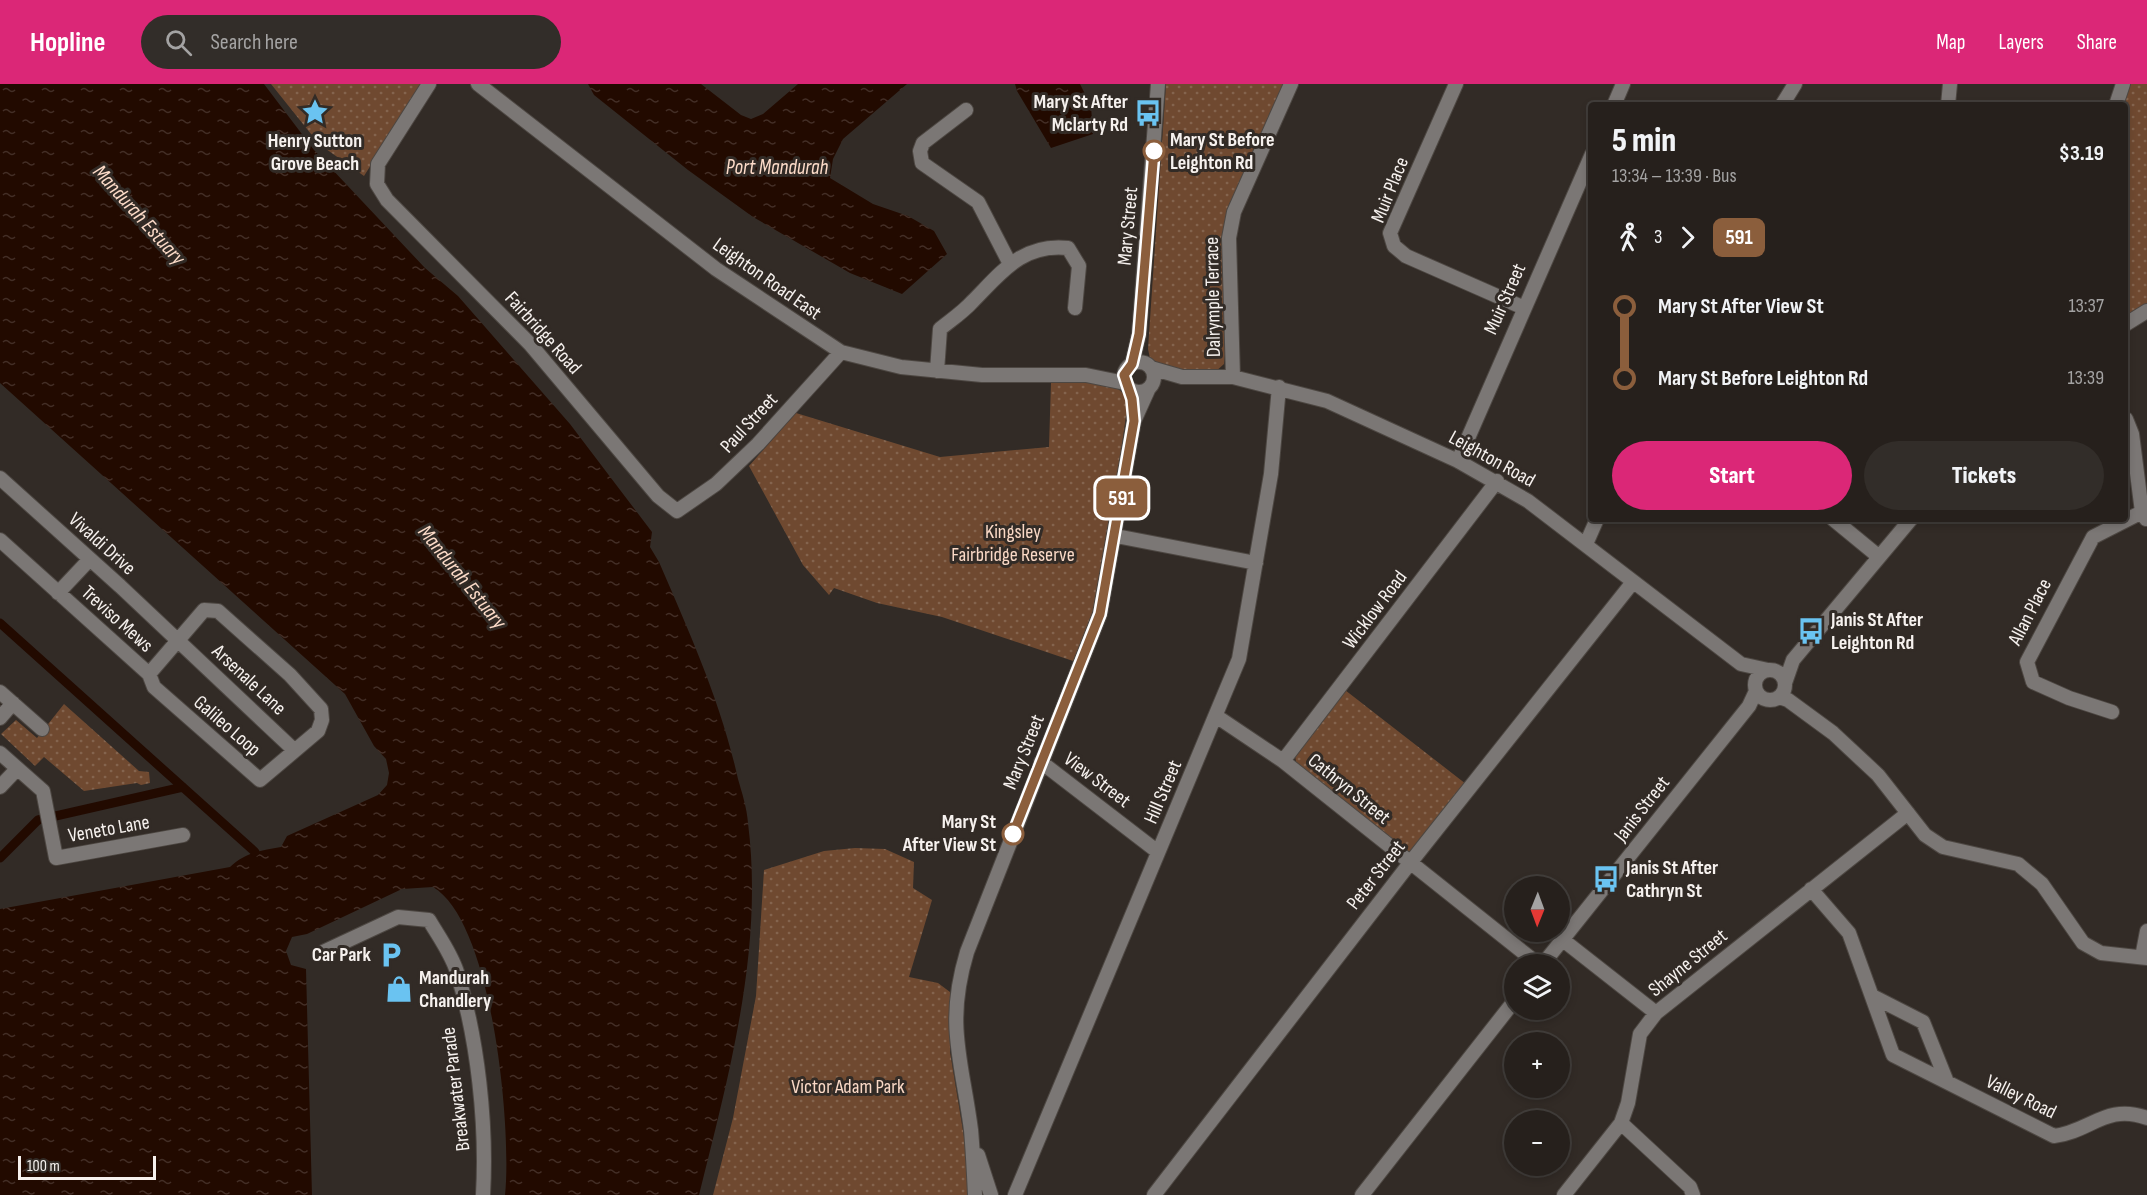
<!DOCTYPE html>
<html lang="en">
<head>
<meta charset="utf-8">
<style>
  :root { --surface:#26201c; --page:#322d29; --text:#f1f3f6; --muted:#a4a3a3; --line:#423e3b; --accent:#db2777 }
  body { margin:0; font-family:"Sofia Sans Condensed",sans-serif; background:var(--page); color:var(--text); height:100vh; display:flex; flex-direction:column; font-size:22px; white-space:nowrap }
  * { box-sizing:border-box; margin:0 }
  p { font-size:20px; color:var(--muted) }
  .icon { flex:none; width:33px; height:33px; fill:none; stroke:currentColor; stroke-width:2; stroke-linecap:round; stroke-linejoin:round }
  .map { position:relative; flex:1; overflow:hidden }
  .panel { position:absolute; left:1588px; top:18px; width:540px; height:420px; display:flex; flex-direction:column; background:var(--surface); border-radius:6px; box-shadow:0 3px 9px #0003,0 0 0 2px var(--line) }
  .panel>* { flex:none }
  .badge { padding:0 12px; border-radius:9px; font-size:21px; line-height:39px }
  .needle { width:39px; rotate:181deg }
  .buttons { position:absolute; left:1504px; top:792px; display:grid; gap:12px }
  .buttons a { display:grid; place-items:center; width:66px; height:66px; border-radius:50%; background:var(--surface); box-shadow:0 3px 9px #0003,0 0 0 2px var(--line); font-size:30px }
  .scale { position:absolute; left:18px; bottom:15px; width:138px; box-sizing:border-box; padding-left:6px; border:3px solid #f6f1ee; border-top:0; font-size:16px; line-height:21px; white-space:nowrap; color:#f6f1ee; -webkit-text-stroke:4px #322b26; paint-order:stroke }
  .map>.badge { position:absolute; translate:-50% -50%; box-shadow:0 0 0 3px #fff }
  .legs { display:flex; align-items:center; gap:9px; height:66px; padding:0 24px; font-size:20px }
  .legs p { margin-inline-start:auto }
  .headline { display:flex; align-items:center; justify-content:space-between; height:102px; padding:0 24px }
  h1 { font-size:33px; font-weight:800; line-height:45px }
  .button { display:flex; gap:12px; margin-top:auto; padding:12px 24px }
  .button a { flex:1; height:69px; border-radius:36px; background:var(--accent); color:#fff; font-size:24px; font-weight:800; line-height:69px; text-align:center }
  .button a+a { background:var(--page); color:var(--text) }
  ul { padding:0 24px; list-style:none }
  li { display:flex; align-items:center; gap:21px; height:72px; font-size:22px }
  li i { display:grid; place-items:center; width:9px; height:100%; margin:0 8px; background:currentColor }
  li i::after { content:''; width:15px; height:15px; margin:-8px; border:4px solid; border-radius:50%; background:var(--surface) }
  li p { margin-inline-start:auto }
  li:first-child i { background:linear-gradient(#0000 50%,currentColor 0) }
  li:last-child i { background:linear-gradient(currentColor 50%,#0000 0) }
  header { display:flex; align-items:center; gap:36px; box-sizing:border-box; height:84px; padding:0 30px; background:var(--accent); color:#fff }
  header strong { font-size:28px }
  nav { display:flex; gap:33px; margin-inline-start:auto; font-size:21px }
  .search { width:420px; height:54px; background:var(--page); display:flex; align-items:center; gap:15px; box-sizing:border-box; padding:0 21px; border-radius:33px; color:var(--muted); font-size:22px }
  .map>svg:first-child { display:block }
</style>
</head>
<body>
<header>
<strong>Hopline</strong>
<div class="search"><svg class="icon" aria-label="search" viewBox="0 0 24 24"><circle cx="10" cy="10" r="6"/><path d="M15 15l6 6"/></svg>Search here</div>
<nav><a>Map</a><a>Layers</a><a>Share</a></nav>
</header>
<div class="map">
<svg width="2147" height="1111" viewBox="0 0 2147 1111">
  <defs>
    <pattern id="park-dots" width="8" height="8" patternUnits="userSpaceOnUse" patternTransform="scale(1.5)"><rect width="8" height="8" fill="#6f4930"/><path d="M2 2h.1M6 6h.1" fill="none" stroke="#84644e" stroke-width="1.8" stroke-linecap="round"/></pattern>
    <pattern id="water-ripples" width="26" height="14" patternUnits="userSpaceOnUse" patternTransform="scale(1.5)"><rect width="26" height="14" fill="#220a00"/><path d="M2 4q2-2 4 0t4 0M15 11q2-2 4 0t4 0" fill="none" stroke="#432e26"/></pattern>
  </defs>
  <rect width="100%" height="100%" fill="#322b26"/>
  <path fill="url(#park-dots)" d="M271 0H422L364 92 319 60Z
    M1166 0H1285L1224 159 1225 270 1224 280 1215 288 1167 287 1151 279 1148 265Z
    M2131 0H2147V220L2126 234V21H2121Z
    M1051 298C1074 299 1120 291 1128 318L1101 508 1076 578 942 533 877 519 834 504 829 511 803 481 749 382 796 329 940 373 1049 363Z
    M1345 606 1466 700 1411 767H1404L1297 683 1295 672Z
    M64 620 139 687 149 688 150 699 141 701 137 699 84 707 44 673 35 682 1 650 16 636 37 654Z
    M855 764 885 765 914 778 913 804 932 816 909 893 938 899 950 908V968L967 1071 970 1111H713L733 1034 756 912 764 786 824 767Z"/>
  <path fill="url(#water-ripples)" d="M0 0H264L314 66 425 184 458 212 570 340 652 448 650 463 659 478C690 550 721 618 738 695 742 709 747 724 748 739 764 865 729 990 699 1111H505C512 1046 493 838 433 803L402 805 307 850 292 853 286 867 291 881 306 885 312 1111H0V825L230 783C245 769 261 766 281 763L287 752 378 711 387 701 389 689 386 675 374 662 345 610 0 299Z
    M588 0H701L741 31 751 35 763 30 798 0H907L843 55 833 75 830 94 873 120 908 132 934 147 947 170 902 210 850 189 753 133 688 86 594 11Z
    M1015 0H1080L1091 22 1093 50 1051 64 1017 7Z"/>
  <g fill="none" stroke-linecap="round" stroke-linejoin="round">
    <path stroke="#220a00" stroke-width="9" d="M0 539 255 768
      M0 774 38 736 183 703"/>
    <defs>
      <path id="minor" d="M429 0 378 80 377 100 387 116 530 260 658 412 677 427 716 400 758 360 841 268
        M478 0 716 185 841 268 901 283 982 291H1086L1125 299
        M1456 0 1390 149 1394 162 1406 172 1522 223
        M1614 21 1623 0
        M1782 21 1795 0
        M1948 21 1950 0
        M2116 21 2123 0
        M966 26 923 59 920 67 922 79 978 118 1009 178
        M2126 240 2147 227
        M1124 293a15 15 0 1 1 30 0a15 15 0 1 1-30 0Z
        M1132 280 1139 250 1158 0
        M1151 284 1182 293H1233L1327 317 1458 377 1528 417 1741 580 1768 586
        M937 287 940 245C951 236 963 228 972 218 1001 189 1022 159 1068 164L1079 182 1075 224
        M1233 293 1229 154 1234 128 1291 0
        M2126 335 2132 350 2142 428 2146 435
        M1458 377 1592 70
        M0 394 120 502 294 666
        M1833 435 1878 472
        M1116 452 1256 479
        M0 456 149 590
        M1586 460 1597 435
        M58 509 90 475
        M204 526 218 527 290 591 321 625 322 636 318 647 260 696 154 603 149 590Z
        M1755 601a15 15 0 1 1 30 0a15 15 0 1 1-30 0Z
        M1785 599 1793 576 1911 435
        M0 608 42 645
        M1779 613 1788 616 1833 649 1878 691 1925 751 1943 763 2018 780 2042 800 2083 859 2101 869 2147 874
        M2112 628 2069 614 2033 598 2027 578 2093 453 2142 428
        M1216 632 1283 677 1538 880
        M0 634 13 619
        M0 669 43 707 56 774 183 751
        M1283 677 1497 397
        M1041 678 1158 768
        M0 703 17 685
        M1811 805 1849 849 1893 971 2054 1052C2090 1048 2106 1019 2147 1034
        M1563 856 1656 929
        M323 868 398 833 429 836C439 853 451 869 457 888 478 956 487 1041 483 1111
        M2142 873 2147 847
        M1543 880 1749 622 1756 607
        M1874 913 1923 938 1947 998
        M1621 1039 1690 1103 1693 1111
        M978 1071 991 1111
        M975 1111C974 1090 973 1068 971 1046 962 976 945 941 967 868L1100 530 1134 337 1148 306
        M1015 1111 1239 575 1271 390 1279 303
        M1154 1111 1410 779 1633 498
        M1362 1111 1515 916
        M1564 1111 1621 1039 1628 1019 1640 950 1656 929 1908 729"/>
    </defs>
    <use href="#minor" stroke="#4d4742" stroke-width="16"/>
    <use href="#minor" stroke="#7b7775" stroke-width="14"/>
  </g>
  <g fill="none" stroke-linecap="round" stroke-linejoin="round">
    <defs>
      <path id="line-1" d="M1013 750 1100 530 1134 337 1132 315 1124 291 1132 280 1139 250 1154 67"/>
    </defs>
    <use href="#line-1" stroke="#fff" stroke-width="14"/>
    <use href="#line-1" stroke="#8b5e3c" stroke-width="9"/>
  </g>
  <defs>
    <symbol id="sight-bare" viewBox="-9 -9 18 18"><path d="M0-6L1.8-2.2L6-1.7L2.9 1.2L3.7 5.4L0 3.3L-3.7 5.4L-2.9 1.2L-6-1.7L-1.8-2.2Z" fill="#6ac3f1" stroke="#322b26" stroke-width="2.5" paint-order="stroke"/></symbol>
    <symbol id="bus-bare" viewBox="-9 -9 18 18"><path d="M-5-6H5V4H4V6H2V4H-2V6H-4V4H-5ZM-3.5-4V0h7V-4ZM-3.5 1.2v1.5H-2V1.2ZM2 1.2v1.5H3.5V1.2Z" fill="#6ac3f1" stroke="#322b26" stroke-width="2.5" paint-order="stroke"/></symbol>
    <symbol id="parking-bare" viewBox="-9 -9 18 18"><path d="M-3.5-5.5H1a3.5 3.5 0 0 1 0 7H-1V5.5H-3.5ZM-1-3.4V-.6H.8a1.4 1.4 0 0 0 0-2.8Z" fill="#6ac3f1" stroke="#322b26" stroke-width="2.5" paint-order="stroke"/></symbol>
    <symbol id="shop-bare" viewBox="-9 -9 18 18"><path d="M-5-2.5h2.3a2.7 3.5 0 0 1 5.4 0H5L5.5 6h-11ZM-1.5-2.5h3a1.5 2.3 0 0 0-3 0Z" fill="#6ac3f1" stroke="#322b26" stroke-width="2.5" paint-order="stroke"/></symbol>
  </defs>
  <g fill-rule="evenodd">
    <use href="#sight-bare" x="296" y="9" width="38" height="38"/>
    <use href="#bus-bare" x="1129" y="10" width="38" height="38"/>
    <use href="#bus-bare" x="1792" y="528" width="38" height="38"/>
    <use href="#bus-bare" x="1587" y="776" width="38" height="38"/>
    <use href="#parking-bare" x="372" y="852" width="38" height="38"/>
    <use href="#shop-bare" x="380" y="886" width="38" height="38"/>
  </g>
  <g fill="#fff" stroke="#8b5e3c" stroke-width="3">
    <circle cx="1154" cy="67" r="10"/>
    <circle cx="1013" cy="750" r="10"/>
  </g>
  <g text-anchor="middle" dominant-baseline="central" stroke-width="6" stroke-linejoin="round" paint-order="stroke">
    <g font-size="20" font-weight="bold" fill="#f6f1ee" stroke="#322b26" text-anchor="start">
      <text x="1128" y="18" text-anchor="end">Mary St After<tspan x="1128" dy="23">Mclarty Rd</tspan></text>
      <text x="315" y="57" text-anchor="middle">Henry Sutton<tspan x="315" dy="23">Grove Beach</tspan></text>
      <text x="1831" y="536">Janis St After<tspan x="1831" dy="23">Leighton Rd</tspan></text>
      <text x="1626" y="784">Janis St After<tspan x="1626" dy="23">Cathryn St</tspan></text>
      <text x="371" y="871" text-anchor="end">Car Park</text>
      <text x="419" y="894">Mandurah<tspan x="419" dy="23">Chandlery</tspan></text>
    </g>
    <g font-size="20" font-weight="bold" fill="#f6f1ee" stroke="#322b26" text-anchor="start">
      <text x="1170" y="56">Mary St Before<tspan x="1170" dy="23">Leighton Rd</tspan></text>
      <text x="996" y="738" text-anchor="end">Mary St<tspan x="996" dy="23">After View St</tspan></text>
    </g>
    <g font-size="20" fill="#f6f1ee" stroke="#322b26">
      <text transform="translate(1390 106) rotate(-68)">Muir Place</text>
      <text transform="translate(1128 142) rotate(-85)">Mary Street</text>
      <text transform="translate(767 195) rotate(35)">Leighton Road East</text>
      <text transform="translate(1213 213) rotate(-91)">Dalrymple Terrace</text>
      <text transform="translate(1505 215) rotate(-66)">Muir Street</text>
      <text transform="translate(543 249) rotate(48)">Fairbridge Road</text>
      <text transform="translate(749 339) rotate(-47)">Paul Street</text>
      <text transform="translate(1492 375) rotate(29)">Leighton Road</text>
      <text transform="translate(102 460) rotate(42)">Vivaldi Drive</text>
      <text transform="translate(1375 526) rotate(-53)">Wicklow Road</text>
      <text transform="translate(2030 528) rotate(-63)">Allan Place</text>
      <text transform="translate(117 535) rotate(42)">Treviso Mews</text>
      <text transform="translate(249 596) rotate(43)">Arsenale Lane</text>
      <text transform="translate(227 642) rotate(41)">Galileo Loop</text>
      <text transform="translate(1024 668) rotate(-68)">Mary Street</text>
      <text transform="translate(1097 696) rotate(37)">View Street</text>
      <text transform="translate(1349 705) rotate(39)">Cathryn Street</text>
      <text transform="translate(1163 708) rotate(-67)">Hill Street</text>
      <text transform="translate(1642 725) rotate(-52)">Janis Street</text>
      <text transform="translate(109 745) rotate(-10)">Veneto Lane</text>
      <text transform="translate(1376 791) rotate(-52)">Peter Street</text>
      <text transform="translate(1688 879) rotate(-39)">Shayne Street</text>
      <text transform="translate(456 1005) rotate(-97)">Breakwater Parade</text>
      <text transform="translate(2021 1013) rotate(26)">Valley Road</text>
    </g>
    <g font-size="20" fill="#fad9c6" stroke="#322b26">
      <text x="1013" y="448">Kingsley<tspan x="1013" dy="23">Fairbridge Reserve</tspan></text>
      <text x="848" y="1003">Victor Adam Park</text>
    </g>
    <g font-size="21" font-style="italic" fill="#fddcc9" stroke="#322b26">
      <text x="777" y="83">Port Mandurah</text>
      <text transform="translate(139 131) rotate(48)">Mandurah Estuary</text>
      <text transform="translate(462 493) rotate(51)">Mandurah Estuary</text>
    </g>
  </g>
</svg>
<div class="buttons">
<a><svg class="needle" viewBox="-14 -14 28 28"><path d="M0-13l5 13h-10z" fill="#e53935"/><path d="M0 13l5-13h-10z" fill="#a4a3a3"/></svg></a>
<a><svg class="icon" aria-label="layers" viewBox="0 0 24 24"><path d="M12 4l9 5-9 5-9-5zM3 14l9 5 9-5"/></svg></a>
<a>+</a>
<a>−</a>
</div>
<div class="scale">100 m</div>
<b class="badge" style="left:1122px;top:414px;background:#8b5e3c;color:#fff">591</b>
<section class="panel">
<div class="headline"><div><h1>5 min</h1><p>13:34 – 13:39 · Bus</p></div><b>$3.19</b></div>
<div class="legs"><svg class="icon" aria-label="walk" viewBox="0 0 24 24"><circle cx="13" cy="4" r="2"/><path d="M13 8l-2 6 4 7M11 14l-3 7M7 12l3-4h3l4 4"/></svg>3<svg class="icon" aria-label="forward" viewBox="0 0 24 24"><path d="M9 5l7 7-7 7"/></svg><b class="badge" style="background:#8b5e3c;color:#fff">591</b></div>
<ul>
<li><i style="color:#8b5e3c"></i><b>Mary St After View St</b><p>13:37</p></li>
<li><i style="color:#8b5e3c"></i><b>Mary St Before Leighton Rd</b><p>13:39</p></li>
</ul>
<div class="button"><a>Start</a><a>Tickets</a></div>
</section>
</div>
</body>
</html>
